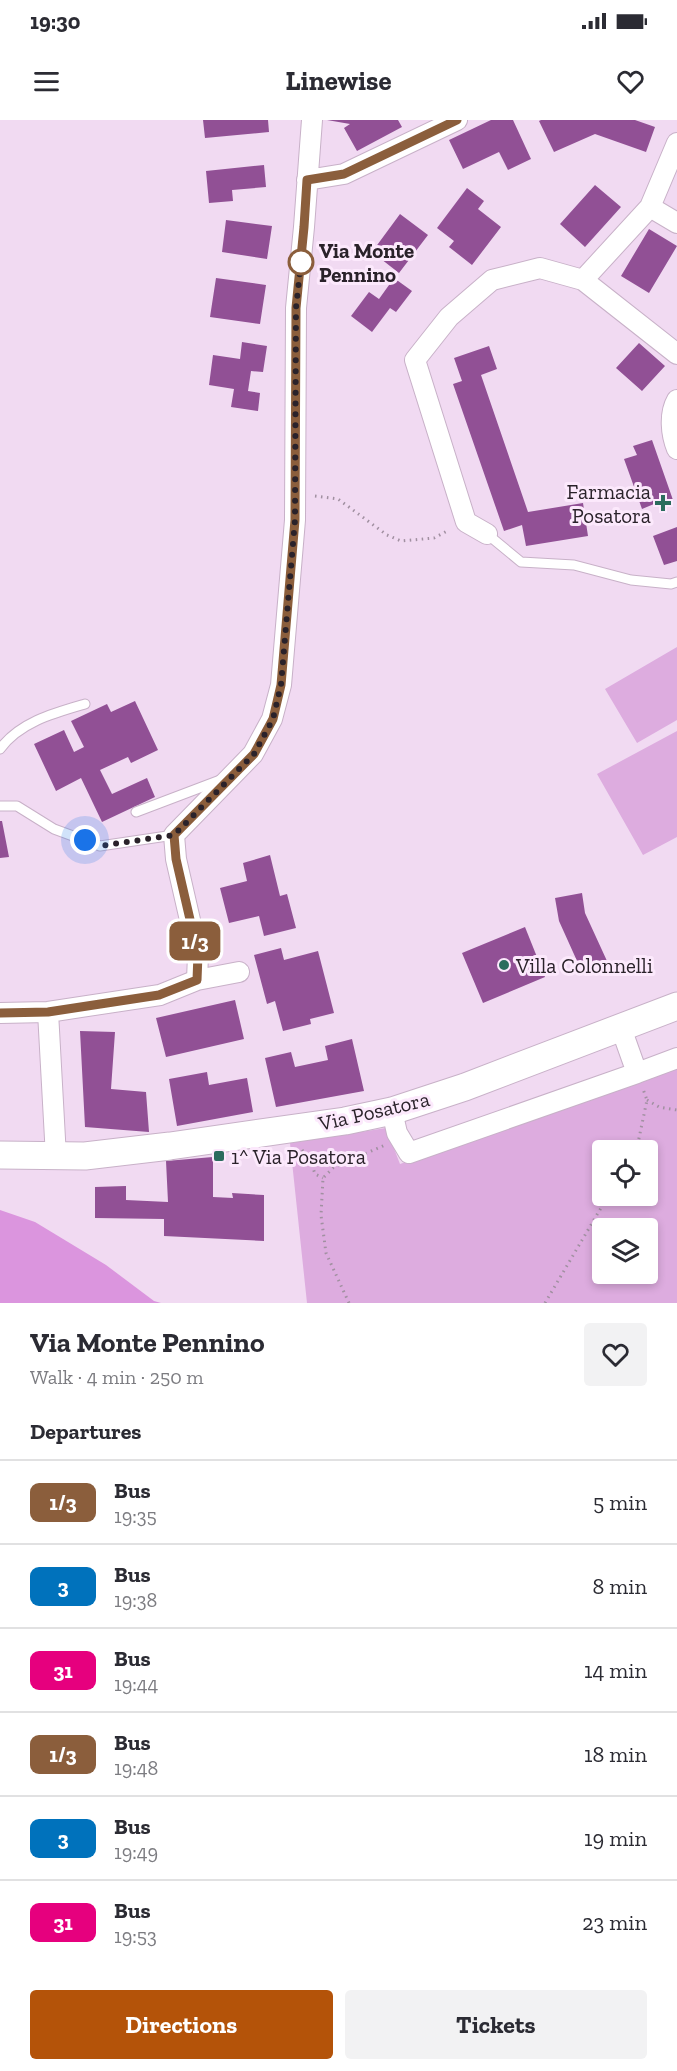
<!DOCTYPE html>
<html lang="en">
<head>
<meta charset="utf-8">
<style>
  :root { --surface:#fff; --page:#f2f2f3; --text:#2b2b33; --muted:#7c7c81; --line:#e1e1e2; --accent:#b45309 }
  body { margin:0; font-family:"Zilla Slab",serif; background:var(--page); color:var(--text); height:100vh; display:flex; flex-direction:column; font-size:22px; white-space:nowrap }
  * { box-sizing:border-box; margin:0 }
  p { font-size:20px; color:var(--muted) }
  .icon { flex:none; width:33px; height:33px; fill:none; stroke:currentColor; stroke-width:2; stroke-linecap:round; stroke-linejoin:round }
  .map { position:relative; height:1183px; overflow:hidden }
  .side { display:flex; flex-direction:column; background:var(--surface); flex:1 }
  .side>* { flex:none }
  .badge { padding:0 12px; border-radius:9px; font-size:21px; line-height:39px }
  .fabs { position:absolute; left:592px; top:1020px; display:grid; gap:12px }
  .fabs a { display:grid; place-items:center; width:66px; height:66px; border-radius:6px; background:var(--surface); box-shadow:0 3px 9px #0003; font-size:30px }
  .you { position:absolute; width:30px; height:30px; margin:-15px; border:4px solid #fff; border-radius:50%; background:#1a73e8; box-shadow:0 0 0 9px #1a73e833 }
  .map>.badge { position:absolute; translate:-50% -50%; box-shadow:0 0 0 3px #fff }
  h2 { padding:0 30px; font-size:22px; line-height:54px }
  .round { display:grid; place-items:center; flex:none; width:63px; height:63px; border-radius:6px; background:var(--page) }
  .overview { display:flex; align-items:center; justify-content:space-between; height:102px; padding:0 30px }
  h1 { font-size:28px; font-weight:800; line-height:45px }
  .action { display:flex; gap:12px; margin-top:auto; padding:12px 30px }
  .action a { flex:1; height:69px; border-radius:6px; background:var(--accent); color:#fff; font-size:24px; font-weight:800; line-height:69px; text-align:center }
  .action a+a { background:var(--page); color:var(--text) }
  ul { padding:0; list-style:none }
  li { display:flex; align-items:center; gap:18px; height:84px; padding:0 30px; border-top:2px solid var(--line) }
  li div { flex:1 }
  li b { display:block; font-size:22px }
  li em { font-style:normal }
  li .badge { min-width:66px; font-weight:700; text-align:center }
  .status { display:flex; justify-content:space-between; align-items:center; height:42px; padding:0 30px; background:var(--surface); direction:ltr }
  .status svg { height:16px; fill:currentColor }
  header { display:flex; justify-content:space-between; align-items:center; height:78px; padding:0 30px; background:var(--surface); font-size:27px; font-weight:800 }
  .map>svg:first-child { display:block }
</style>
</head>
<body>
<div class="status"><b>19:30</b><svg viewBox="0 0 49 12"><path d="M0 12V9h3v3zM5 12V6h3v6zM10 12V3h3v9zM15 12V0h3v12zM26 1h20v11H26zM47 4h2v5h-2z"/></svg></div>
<header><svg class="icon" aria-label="menu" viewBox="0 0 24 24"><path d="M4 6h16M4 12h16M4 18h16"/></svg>Linewise<svg class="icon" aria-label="heart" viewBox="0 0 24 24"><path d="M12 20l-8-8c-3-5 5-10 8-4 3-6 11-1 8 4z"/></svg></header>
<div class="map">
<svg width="677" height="1183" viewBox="0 0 677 1183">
  <rect width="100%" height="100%" fill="#f1daf2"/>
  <path fill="#ddacdf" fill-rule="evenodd" d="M677 527V600L637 623 605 569Z
    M677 611V717L643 735 597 654Z
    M677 948V1183H307L290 1023 386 1008 400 1044ZM603 1030H648V1076H603ZM603 1108H648V1154H603Z"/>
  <path fill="#db95de" d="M0 1090 35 1102 106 1145 154 1181 161 1183H0Z"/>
  <path fill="#915095" d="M203 0H268L269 12 205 18Z
    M327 0H398L402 7 357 31 344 8 350 4Z
    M491 0H513L531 39 508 50 499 32 463 49 449 20Z
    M541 0H635L655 7 646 32 595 14 554 32 539 1Z
    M264 45 266 67 232 70 233 81 209 83 206 51Z
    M595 65 621 87 585 127 560 104Z
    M467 68 484 81 478 89 501 107 472 145 449 127 454 121 437 108Z
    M400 94 428 115 399 153 372 132Z
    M226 100 272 106 267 139 222 132Z
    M649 109 677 126 649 173 621 156Z
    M216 158 266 165 260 204 210 197Z
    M394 158 412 171 396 192 390 188 372 212 351 196 369 172 379 179Z
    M242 222 267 226 263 252 251 251 248 271 260 273 258 291 231 287 234 269 209 265 213 235 240 239Z
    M639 223 665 246 642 271 616 248Z
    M489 226 497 249 481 255 528 392 583 383 588 416 526 426 522 405 504 411 453 264 462 261 454 238Z
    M652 320 673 380 655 387 654 384 642 389 624 339 637 335 633 326Z
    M677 407V441L664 445 653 416Z
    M135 581 158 630 131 643 128 637 100 650 112 674 147 658 155 677 102 702 81 658 56 671 34 624 64 610 74 632 84 627 71 601 107 584 111 592Z
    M0 701H2L9 737 0 738Z
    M270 735 280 776 287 774 296 808 264 816 259 796 229 803 220 768 247 761 243 743Z
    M582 773 585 793 607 841 582 852 559 801 555 778Z
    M525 807 545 857 483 883 462 833Z
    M281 828 284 840 318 831 334 893 310 899 311 904 283 911 275 881 267 884 254 835Z
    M235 880 244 919 166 937 156 898Z
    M80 911 115 912 111 969 146 972 149 1012 85 1007Z
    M352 919 364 971 276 987 265 938 291 932 295 947 328 940 325 926Z
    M207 952 209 965 247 958 253 992 177 1006 169 959Z
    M213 1037V1077L233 1078 232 1073 264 1075V1121L164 1116V1099L95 1098V1067L126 1066V1080L168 1082 166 1041Z"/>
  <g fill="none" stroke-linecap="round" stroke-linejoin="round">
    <defs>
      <path id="lane" d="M487 414 521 442 574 445 631 460 671 464 677 462
        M0 629C20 602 54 593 85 584
        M0 686H17L54 709 100 726 174 715
        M136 692 223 659"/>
      <path id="street" d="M677 23 650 87 677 103
        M307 60 344 54 457 0
        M583 160 650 87
        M677 280C669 294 671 314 677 329
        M487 414 466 402 415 240 449 197 492 160 540 148 583 160 677 234
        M197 860 198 835 176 739 174 715 253 634 272 599 281 565 295 400 296 188 304 107 312 0
        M48 892 56 1037
        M0 893 48 892 160 875 197 860 239 852
        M621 908 637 953 677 938
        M392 991 397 1013 409 1033 637 953"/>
      <path id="secondary" d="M0 1035 85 1036 170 1026 345 1001 392 991 465 967 677 886"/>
    </defs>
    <use href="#lane" stroke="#c8b1c8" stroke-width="11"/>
    <use href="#street" stroke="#c8b1c8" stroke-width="22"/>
    <use href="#secondary" stroke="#c8b1c8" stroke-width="29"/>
    <path stroke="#a190a1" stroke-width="3" stroke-dasharray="1.5 4.5" stroke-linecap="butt" d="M315 376 338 379 387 415 401 421 434 418 449 410
      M647 980 659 987 677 990
      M302 1030 310 1039 315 1054 323 1058
      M634 1030 638 1023 647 980 643 969
      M349 1183 326 1133 321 1095 323 1058 333 1048 385 1025
      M545 1183 608 1076"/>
    <use href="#lane" stroke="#fff" stroke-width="9"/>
    <use href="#street" stroke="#fff" stroke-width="20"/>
    <use href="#secondary" stroke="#fff" stroke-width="27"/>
  </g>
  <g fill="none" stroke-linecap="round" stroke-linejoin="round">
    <defs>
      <path id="line" d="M0 893 48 892 159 875 197 860 198 834 176 739 174 715 254 634 273 599 281 565 295 400 296 188 304 107 307 60 344 54 457 0"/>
    </defs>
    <use href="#line" stroke="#fff" stroke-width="14"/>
    <use href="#line" stroke="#8b5e3c" stroke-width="9"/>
    <path stroke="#2a222a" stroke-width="6" stroke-dasharray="0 10.8" d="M85 720 100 726 174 715 254 634 273 599 281 565 295 400 296 188 301 142"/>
  </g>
  <circle fill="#fff" stroke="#8b5e3c" stroke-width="3" cx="301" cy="142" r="12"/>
  <g fill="#2a6c5d" stroke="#fce9fc" stroke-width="2">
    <path d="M660 374h6v6h6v6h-6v6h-6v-6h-6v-6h6z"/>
    <circle cx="504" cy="845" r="6"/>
    <rect x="213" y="1030" width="12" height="12" rx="3"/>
  </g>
  <g text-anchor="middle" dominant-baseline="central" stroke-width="6" stroke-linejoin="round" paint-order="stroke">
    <g font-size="21" font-weight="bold" fill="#2a222a" stroke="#fce9fc" text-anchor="start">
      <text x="319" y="130">Via Monte<tspan x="319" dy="24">Pennino</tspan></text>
    </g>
    <g font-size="21" fill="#2a222a" stroke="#fce9fc" text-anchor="start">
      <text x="651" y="371" text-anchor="end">Farmacia<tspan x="651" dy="24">Posatora</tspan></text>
      <text x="516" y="845">Villa Colonnelli</text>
      <text x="231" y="1036">1^ Via Posatora</text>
    </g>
    <g font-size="21" fill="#2a222a" stroke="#fce9fc">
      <text transform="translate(374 991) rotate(-13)">Via Posatora</text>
    </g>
  </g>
</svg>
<div class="fabs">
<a><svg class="icon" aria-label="locate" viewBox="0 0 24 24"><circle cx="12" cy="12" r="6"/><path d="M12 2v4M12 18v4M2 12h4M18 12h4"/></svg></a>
<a><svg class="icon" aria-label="layers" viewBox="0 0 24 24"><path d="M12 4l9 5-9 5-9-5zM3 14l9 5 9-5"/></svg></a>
</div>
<div class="you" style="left:85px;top:720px"></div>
<b class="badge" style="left:195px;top:821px;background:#8b5e3c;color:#fff">1/3</b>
</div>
<section class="side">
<div class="overview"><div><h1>Via Monte Pennino</h1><p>Walk · 4 min · 250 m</p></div><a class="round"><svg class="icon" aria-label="heart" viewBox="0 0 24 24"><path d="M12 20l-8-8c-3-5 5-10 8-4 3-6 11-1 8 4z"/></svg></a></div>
<h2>Departures</h2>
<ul>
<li><span class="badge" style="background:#8b5e3c;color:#fff">1/3</span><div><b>Bus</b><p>19:35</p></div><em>5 min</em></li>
<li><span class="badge" style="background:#0072bc;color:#fff">3</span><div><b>Bus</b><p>19:38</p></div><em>8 min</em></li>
<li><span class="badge" style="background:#e6007e;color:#fff">31</span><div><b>Bus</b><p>19:44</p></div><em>14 min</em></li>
<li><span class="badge" style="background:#8b5e3c;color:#fff">1/3</span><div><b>Bus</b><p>19:48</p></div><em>18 min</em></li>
<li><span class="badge" style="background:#0072bc;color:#fff">3</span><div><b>Bus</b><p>19:49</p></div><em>19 min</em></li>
<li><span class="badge" style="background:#e6007e;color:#fff">31</span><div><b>Bus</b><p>19:53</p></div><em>23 min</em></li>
</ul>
<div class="action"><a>Directions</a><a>Tickets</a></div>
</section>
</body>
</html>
